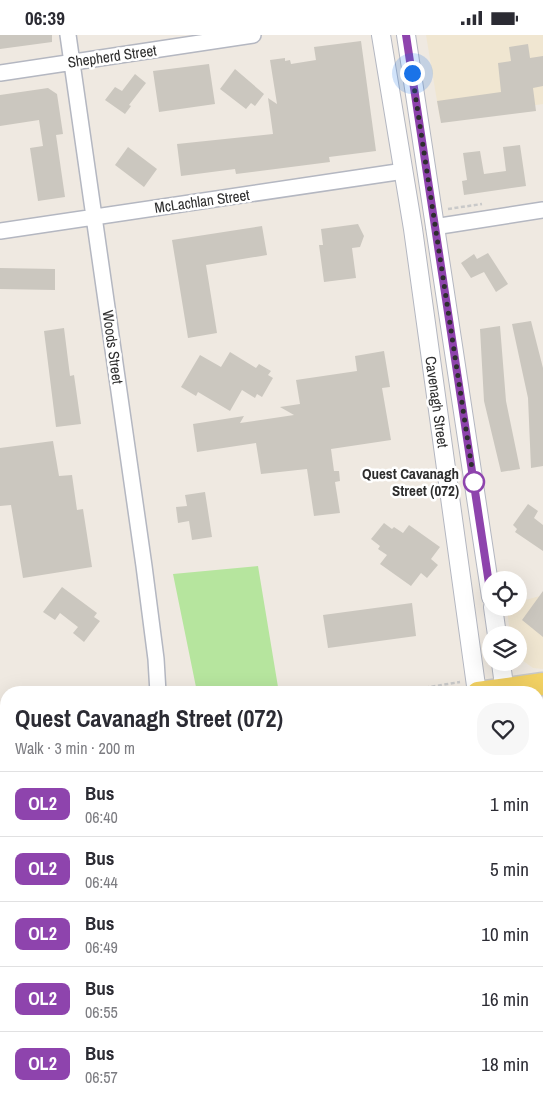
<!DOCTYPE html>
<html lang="en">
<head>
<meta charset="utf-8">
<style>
  :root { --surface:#fff; --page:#f7f7f7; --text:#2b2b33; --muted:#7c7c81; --line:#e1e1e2 }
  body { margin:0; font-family:"Archivo Narrow",sans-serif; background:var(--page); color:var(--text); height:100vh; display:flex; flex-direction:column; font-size:19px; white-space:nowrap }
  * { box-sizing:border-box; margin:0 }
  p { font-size:16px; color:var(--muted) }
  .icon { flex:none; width:28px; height:28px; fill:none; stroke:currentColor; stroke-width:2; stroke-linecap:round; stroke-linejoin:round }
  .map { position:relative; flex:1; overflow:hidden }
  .panel { position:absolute; left:0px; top:651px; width:544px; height:421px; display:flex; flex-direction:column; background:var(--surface); border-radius:20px 20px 0 0; box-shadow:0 5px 20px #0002 }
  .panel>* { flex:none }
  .badge { padding:0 10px; border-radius:8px; font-size:18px; line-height:32px }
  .controls { position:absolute; left:482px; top:536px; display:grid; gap:10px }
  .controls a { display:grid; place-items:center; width:45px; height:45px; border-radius:50%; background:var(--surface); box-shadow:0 5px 20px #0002; font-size:25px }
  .you { position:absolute; width:25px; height:25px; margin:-12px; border:4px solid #fff; border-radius:50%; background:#1a73e8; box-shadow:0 0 0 8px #1a73e833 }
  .map>.badge { position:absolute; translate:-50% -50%; box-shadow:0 0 0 2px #fff }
  .round { display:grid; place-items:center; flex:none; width:52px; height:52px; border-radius:20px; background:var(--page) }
  .head { display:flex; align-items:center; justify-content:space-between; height:85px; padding:0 15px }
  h1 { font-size:24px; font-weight:700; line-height:38px }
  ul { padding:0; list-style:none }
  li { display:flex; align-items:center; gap:15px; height:65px; padding:0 15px; border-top:1px solid var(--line) }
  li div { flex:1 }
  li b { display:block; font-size:19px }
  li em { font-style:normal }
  li .badge { min-width:55px; font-weight:700; text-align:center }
  .status { display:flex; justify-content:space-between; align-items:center; height:35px; padding:0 25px; background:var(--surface); direction:ltr }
  .status svg { height:14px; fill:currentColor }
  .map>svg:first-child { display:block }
</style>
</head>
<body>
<div class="status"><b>06:39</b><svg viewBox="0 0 49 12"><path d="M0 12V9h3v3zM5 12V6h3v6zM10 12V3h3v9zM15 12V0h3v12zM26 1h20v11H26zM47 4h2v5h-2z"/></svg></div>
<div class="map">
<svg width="543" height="1072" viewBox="0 0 543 1072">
  <rect width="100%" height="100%" fill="#efe9e1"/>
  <path fill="#f0e6d1" d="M426 0H543V69L440 84Z
    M543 560V634L533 633 519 623V600H510L507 573 519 572V567Z"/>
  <path fill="#b6e59e" d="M258 531 278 652 300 651 301 657H197L173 539Z
    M543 971V1072H492L496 1066H538V988Z"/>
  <path fill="#cbc7bf" d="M0 0H52V7L0 14Z
    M361 6 376 116 329 122 330 127 236 139 235 134 181 141 177 109 273 99 268 63 277 69 270 25 285 23V26L290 25 291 29 316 25 314 12Z
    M528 9 530 23 543 21V51L533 53 536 76 441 88 437 66 501 57 498 28 511 26 509 12Z
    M209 29 215 69 159 77 153 36Z
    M235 34 264 59 255 71 251 68 246 74 220 54Z
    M135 39 146 48 129 70 131 71 125 79 105 65 115 52 122 56Z
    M48 53 57 59 63 99 56 100 65 162 38 166 30 113 43 111 39 85 0 91V60Z
    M520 110 526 151 464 160 462 146 467 145 463 118 480 116 484 139 506 136 503 112Z
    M128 112 157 134 144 152 115 130Z
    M358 189 364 201 360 212 352 213 356 243 324 247 319 210H323L321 194Z
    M262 191 267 220 206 230 217 298 188 303 172 205Z
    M488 218 508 249 496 257 484 237 471 243 461 228 474 219 477 224Z
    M0 233 55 234V255L0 254Z
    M531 286 543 333V431L531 433 528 363 512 289Z
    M500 291 506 366 520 434 501 437 484 366 480 294Z
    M64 293 70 341 74 340 81 389 56 392 44 296Z
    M384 316 390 352 382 353 391 405 331 414 334 436H339L340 446 335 447 340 478 314 481 307 434 261 439 256 408 197 417 193 389 244 381 240 388 294 380 280 372 300 369 296 345 357 336 355 321Z
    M230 317 256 333 259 329 271 336 268 340 273 343 262 362 257 359 255 363 242 355 230 376 198 357 196 361 181 352 200 320 221 332Z
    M53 406 59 441 72 440 77 475 83 474 92 532 23 543 11 470 0 471V413Z
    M205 457 212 502 192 505 189 486 178 488 176 472 187 471 185 460Z
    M528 469 538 476 534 483 543 490V516L515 497 517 494 513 490Z
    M384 488 392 494 394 492 403 498 409 490 440 512 431 524 438 530 427 543 421 538 411 551 380 529 387 520 378 514 380 511 371 504Z
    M62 552 97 578 94 582 100 586 84 607 73 598 78 592 60 578 55 585 43 577Z
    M543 556V602L522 585Z
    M412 568 416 601 328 613 323 580Z"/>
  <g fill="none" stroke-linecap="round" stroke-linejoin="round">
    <defs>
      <path id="minor" d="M68 0 144 531 156 624 158 658
        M0 38 253 0
        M434 192 543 175
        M0 196 404 136
        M538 901H543
        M1 1072 9 1066
        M136 1072 139 1066"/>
      <path id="tertiary" d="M381 0 413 194 477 658
        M406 0 491 562
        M493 572 497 600
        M501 628 505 658
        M445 1072 450 1066
        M472 1072 477 1066"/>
      <path id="primary" d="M478 658 543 649
        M538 688 543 687
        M0 730 6 729
        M0 765 6 764"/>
    </defs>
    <use href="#minor" stroke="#b4b7c1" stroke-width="18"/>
    <use href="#tertiary" stroke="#b4b7c1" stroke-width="20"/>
    <use href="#primary" stroke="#c9c9c9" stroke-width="25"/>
    <path stroke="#c9c9c9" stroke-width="2.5" stroke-dasharray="4 2.5" stroke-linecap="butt" d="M448 174 482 169
      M393 658 460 647
      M538 782 543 822
      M538 970 543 950
      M424 1072 428 1066"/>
    <use href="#minor" stroke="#fff" stroke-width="15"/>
    <use href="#tertiary" stroke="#fff" stroke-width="18"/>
    <use href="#primary" stroke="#f2d163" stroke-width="22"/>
  </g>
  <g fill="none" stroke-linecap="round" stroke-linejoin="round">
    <defs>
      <path id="line" d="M406 0 491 562"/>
    </defs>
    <use href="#line" stroke="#fff" stroke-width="11"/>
    <use href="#line" stroke="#8e44ad" stroke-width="8"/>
    <path stroke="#2e2e2e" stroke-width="5" stroke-dasharray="0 9" d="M412 38 474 447"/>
  </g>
  <circle fill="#fff" stroke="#8e44ad" stroke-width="2.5" cx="474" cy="447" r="10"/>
  <g text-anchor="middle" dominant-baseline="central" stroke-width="5" stroke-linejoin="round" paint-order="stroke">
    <g font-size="15" fill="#2e2e2e" stroke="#fff">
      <text transform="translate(112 21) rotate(-8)">Shepherd Street</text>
      <text transform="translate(202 166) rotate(-8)">McLachlan Street</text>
      <text transform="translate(113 312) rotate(82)">Woods Street</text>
      <text transform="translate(437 367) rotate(82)">Cavenagh Street</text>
    </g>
    <g font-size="15" font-weight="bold" fill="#2e2e2e" stroke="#fff" text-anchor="end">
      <text x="459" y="438">Quest Cavanagh<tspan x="459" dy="17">Street (072)</tspan></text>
    </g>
  </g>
</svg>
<div class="controls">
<a><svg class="icon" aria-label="locate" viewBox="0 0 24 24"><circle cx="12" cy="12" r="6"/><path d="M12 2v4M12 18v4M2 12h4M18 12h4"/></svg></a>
<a><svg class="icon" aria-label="layers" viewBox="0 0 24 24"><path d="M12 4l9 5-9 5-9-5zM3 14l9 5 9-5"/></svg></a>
</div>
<div class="you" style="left:412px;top:38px"></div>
<section class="panel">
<div class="head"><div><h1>Quest Cavanagh Street (072)</h1><p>Walk · 3 min · 200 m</p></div><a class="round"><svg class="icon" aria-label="heart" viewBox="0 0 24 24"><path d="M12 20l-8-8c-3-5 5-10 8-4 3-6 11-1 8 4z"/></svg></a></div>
<ul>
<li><span class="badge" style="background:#8e44ad;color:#fff">OL2</span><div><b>Bus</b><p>06:40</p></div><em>1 min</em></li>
<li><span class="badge" style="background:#8e44ad;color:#fff">OL2</span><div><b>Bus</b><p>06:44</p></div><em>5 min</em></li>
<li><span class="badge" style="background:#8e44ad;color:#fff">OL2</span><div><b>Bus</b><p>06:49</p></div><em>10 min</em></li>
<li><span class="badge" style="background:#8e44ad;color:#fff">OL2</span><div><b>Bus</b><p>06:55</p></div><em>16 min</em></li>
<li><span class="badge" style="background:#8e44ad;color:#fff">OL2</span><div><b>Bus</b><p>06:57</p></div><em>18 min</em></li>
</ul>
</section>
</div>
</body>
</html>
